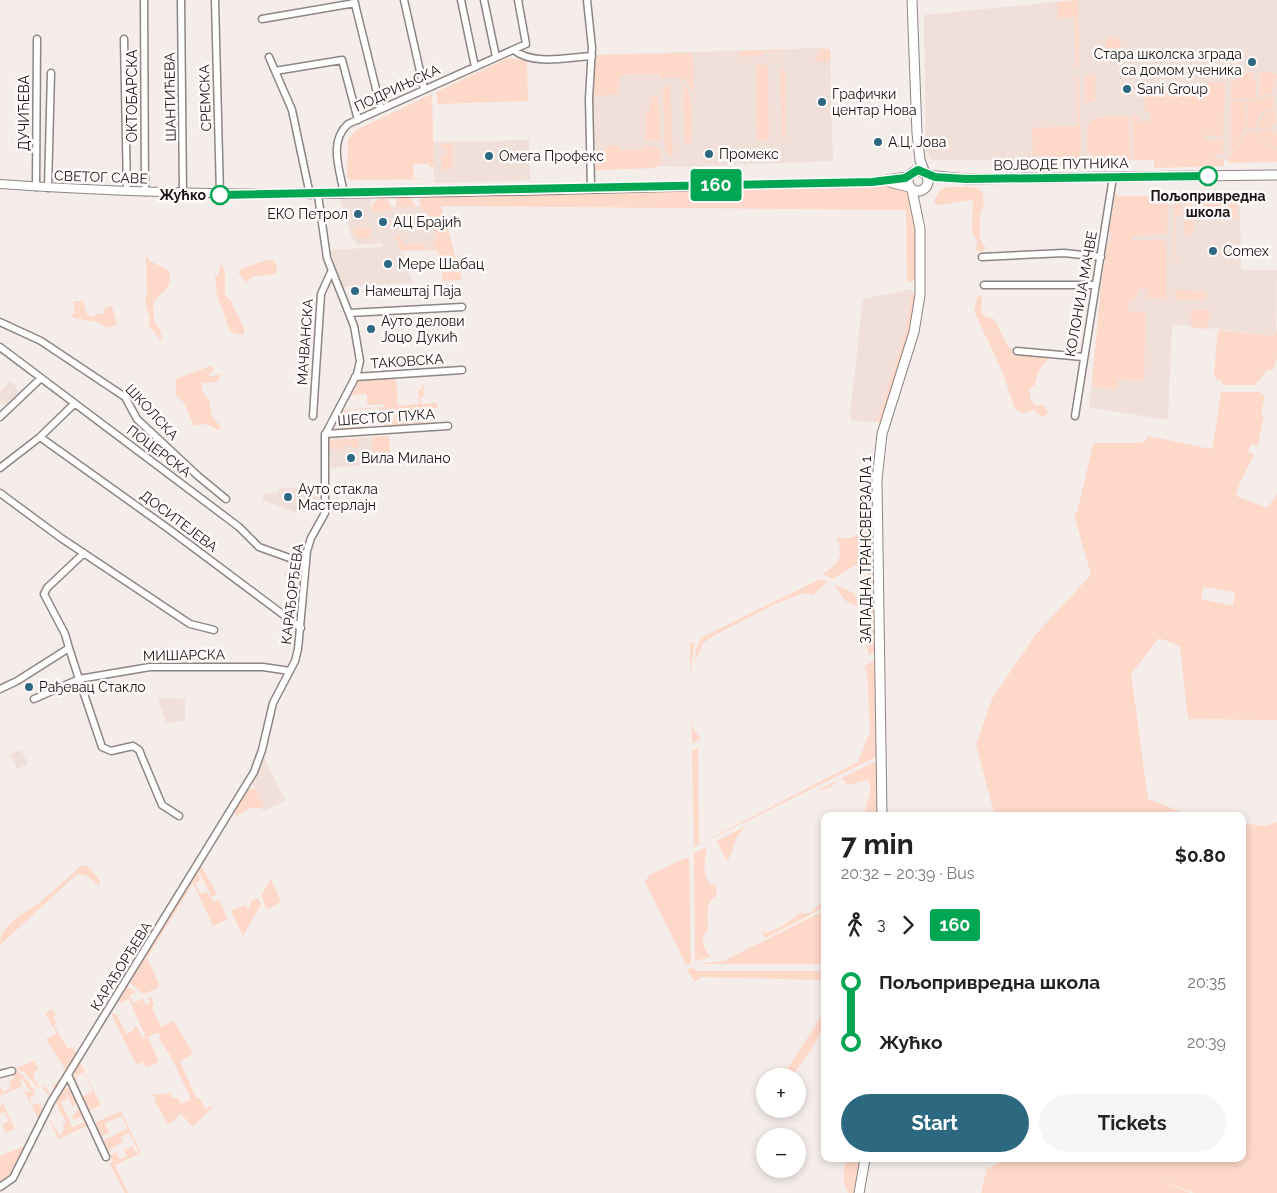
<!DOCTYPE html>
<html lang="en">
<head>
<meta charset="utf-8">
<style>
  :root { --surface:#fff; --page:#f6f6f6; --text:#222; --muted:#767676; --accent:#2c6980 }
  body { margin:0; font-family:Raleway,sans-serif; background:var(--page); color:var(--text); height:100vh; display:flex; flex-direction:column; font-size:19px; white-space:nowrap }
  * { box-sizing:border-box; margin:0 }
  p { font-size:16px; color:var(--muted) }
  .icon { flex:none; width:28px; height:28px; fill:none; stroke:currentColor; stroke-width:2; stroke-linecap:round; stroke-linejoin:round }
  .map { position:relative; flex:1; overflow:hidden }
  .sheet { position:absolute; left:821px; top:812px; width:425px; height:350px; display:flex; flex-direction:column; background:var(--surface); border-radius:10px; box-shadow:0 2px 8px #0003 }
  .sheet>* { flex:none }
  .badge { padding:0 10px; border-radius:4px; font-size:18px; line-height:32px }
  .fabs { position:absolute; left:756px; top:1068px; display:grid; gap:10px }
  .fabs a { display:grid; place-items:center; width:50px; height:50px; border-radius:50%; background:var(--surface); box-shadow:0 2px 8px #0003; font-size:25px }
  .map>.badge { position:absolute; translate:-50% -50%; box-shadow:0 0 0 2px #fff }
  .legs { display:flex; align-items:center; gap:8px; height:55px; padding:0 20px; font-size:16px }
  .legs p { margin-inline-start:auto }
  .overview { display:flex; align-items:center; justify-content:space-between; height:85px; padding:0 20px }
  h1 { font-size:28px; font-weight:700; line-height:38px }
  .cta { display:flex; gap:10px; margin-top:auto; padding:10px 20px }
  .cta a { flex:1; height:58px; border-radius:30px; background:var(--accent); color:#fff; font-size:20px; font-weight:700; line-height:58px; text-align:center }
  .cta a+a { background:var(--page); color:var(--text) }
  ul { padding:0 20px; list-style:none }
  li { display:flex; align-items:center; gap:18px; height:60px; font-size:19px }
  li i { display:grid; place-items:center; width:8px; height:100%; margin:0 6px; background:currentColor }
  li i::after { content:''; width:12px; height:12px; margin:-6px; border:4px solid; border-radius:50%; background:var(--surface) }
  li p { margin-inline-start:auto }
  li:first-child i { background:linear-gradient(#0000 50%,currentColor 0) }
  li:last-child i { background:linear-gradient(currentColor 50%,#0000 0) }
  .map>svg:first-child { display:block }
</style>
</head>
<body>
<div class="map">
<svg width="1277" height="1193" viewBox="0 0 1277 1193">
  <rect width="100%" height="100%" fill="#f5ede9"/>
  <path fill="#f0e0d9" d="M1076 0H1277V159L1154 162V160H931L926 152 924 15Z
    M819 48 830 49 833 161 675 167V166H655V168L594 170 592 97 595 55Z
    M529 140 530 180 434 183 433 142Z
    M1177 191 1181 194 1187 192 1189 196 1231 195V201H1240L1241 270H1277L1276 336 1172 324 1168 420 1089 407 1101 287 1116 192 1118 196H1163L1166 192 1168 203H1174V195Z
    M338 194H371V207L441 206 454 250 402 251 412 283 342 287 330 250 383 247 381 243 358 245 352 238Z
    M912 289 905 333 877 422 851 421 850 416 863 299Z
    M11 381 22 394 8 407 0 401V391Z
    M389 436 391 463 331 468 330 452 327 451 330 440Z
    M319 487V512H294L262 500 264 494 279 492V488Z
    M292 561 302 566 305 571 304 586 284 576Z
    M158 698 185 699V721L166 723Z
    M21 750 28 764 17 769 10 754Z
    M264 758 286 801 265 810 252 782Z"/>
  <path fill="#fed8c8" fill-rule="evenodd" d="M1078 0 1079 67H1076L1075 17 1058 18 1057 2Z
    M1105 45a8 8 0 1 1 16 0a8 8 0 1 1-16 0Z
    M819 49H830L831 61 816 62 815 55H819Z
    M781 50 782 60 762 59 781 58 780 51 762 52V56L739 57V51Z
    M693 53 694 94C685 74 681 77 660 78L659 74 621 75 617 94 592 97 595 55Z
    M1239 57V69L1230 80 1229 58Z
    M508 58 527 61 528 101 438 104 436 92Z
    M756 65H768L769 140H757Z
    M780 65 786 76V139H782Z
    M1259 72H1273L1277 76 1272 93 1259 97Z
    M1255 73 1253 78 1256 81V98L1231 100V85L1241 74Z
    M1085 75H1095V102H1085Z
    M1076 77H1079L1081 160H1040V155H1033L1032 128 1078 126Z
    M1225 82 1223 135 1212 136 1208 133 1204 136 1208 141 1223 138V154L1215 155V159H1224V166L1154 168V160H1133L1132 116H1138L1139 122 1150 121V112H1145V93L1148 92V84L1150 83V87Z
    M670 84 673 156H670L665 150 663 92 664 87Z
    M683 84C695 91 691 130 691 144H685Z
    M432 94 434 166 430 167 429 164H413L414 178 429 179 351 180 347 177 348 140 356 130Z
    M656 96 659 101 660 141H645L646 110H650V98Z
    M1273 96 1274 106 1260 114 1255 129H1246L1248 112 1246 101Z
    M1244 101C1248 118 1245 141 1231 153V102Z
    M1275 108 1276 121 1270 128 1257 129 1262 116Z
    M1129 116 1130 160H1091V153H1087V128L1092 120 1099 117Z
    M1270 129 1277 134V147C1267 146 1260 141 1257 131Z
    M1255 131 1263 144 1277 149V162L1229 163 1228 157 1238 148 1246 132Z
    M452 143V169H446L443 172 441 156 446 155V148H440L444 144Z
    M608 146H619V150L644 149V146L656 147 660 151 661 166H655V168L594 170 595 148V152L605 151Z
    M889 184 908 193 915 211 918 280 907 282 906 210 441 206 462 280 443 281 438 250H435L432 243 437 240 428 212 423 213 419 200 421 193Z
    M948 187C961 188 976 183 984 194L982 200 985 205 980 212V240L986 248 981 252 976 250 977 241 972 232 973 200 937 205 934 202 939 191Z
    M1177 191 1181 194V215H1176L1175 260 1180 261 1177 264 1174 259V195Z
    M1116 192 1118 196H1163L1166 192 1168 195 1167 234 1132 236V240H1161L1166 242 1167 299 1146 298 1147 289H1138L1137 298 1129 302 1128 311 1146 312 1144 381 1118 379 1117 390 1092 386 1101 287 1107 244 1111 242 1112 233 1109 232Z
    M1186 192 1189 196 1231 195V201H1237V218H1215L1191 202V209L1200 218H1194L1193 232 1184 236Z
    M382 196 387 199 392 210 373 213 372 204Z
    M409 196 416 207H396V201L399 197Z
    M371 227 370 236 365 239 357 238 353 228Z
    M395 235 400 236 404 244H424L428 250H400Z
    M146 256 150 261 168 270C175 291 161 289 153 303L154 321 161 332 162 342 148 324 150 319 145 302 147 294Z
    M268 260H273L277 266 276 273C266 278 253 271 246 283L238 272 242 268Z
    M221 262 225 273V296L230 299 245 330 243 335 235 334 230 331 217 295 215 276H218Z
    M1175 290 1196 291 1197 293 1206 291V300L1175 299Z
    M912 292 916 294 914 316 881 422H877L905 333Z
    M978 295 982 297 981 312 986 317 994 319 1008 346 1017 351 1027 348 1047 356 1048 359 1039 370 1035 385 1029 389 1031 401 1036 406 1044 405 1048 414 1042 417 1033 410 1023 413 1015 409 1002 371 974 311Z
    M73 301H83L87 315 92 317 98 313 103 315 105 308 112 306 117 324 109 328 97 322 73 318 71 315 75 313Z
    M1206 309 1210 311 1211 314 1207 321 1208 329 1191 327V310Z
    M1277 327V358L1273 370H1267L1255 385H1222V380L1216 379 1214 373 1218 330 1275 336Z
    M210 366 214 368 208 377 221 374 218 382 202 383 201 388 209 401 212 416 221 427 219 430 206 424 194 426 184 403 176 395V379Z
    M396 378 398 406 419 404 418 390 422 389 421 385H423L424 397H420L421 404 437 403 438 408 429 409 430 418 427 415H421V422L428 421V424L413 425V410H403L404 420H412V425L385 426V422L394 421 393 412H382L381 427 379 408 347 411V419L336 420 342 410 384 407V404L367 405V394L351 395 360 380Z
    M1221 392H1261V394L1265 395 1261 415 1264 416 1258 443V446L1251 444 1248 452 1254 454C1248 469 1239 481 1236 496L1267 508 1277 494V720L1188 719 1180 646 1159 638 1131 674 1148 799 1192 816H995L976 745 992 699 1036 634 1091 575 1074 514 1077 512 1093 445 1097 443H1140L1145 441 1148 436 1211 449 1213 446ZM1203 587 1235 592 1233 606 1201 599Z
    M357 419V421L365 420 366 428 340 429 334 425 336 421Z
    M389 436 391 463 374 465V461H371L373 437Z
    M358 438V448H352V445L342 446V449H327L330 440Z
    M874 528 876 605C852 607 847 607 835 585L854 593 858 600 865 599 870 571 855 565 833 579 822 574C841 564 843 555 837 538H850Z
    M820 579 828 581 813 595 804 593 775 604 715 635 703 643 694 664 696 649 701 638Z
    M865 610H875L876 652 869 655 864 638 870 626Z
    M695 642C691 658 688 715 694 730 696 733 699 736 701 739L692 744 690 644Z
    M877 659 878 756 694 847 692 751 698 748 699 844 858 762 870 732 867 671 864 666Z
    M878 760 879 816H863L871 790 868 780 847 785 844 780 840 779 831 787 816 791Z
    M249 789H256L265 810C254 805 246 809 237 816L233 812Z
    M1277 822V1193H1194L1157 1178 1190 1193H981L987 1169 1007 1159H1242L1243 827 1247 824 1266 826Z
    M746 826C731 840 736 849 727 861L717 841Z
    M707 847C705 859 701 875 711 885L715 884 717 895C704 903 708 916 708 930 698 939 704 947 710 957L695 961 694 853Z
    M686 858 689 859 691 963 686 965 645 882 649 875Z
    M82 865C90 866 96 875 100 882L99 886C91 879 86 871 75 876L0 945C0 923 25 914 40 902 55 890 68 877 82 865Z
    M201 865 217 894 212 897 198 870Z
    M197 872 201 880 195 883 200 894 207 892 214 902 219 900 228 919 213 926 193 883 147 958 159 984 158 988 143 994 129 982Z
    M271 879 281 902 267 909 261 896Z
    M258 898 261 904 243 936 231 911 245 905 247 909 250 908V902Z
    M825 898V907L765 938 761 930 766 933 781 927 800 913H811Z
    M825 910V964H696L724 961Z
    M692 967 697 971H825V980L701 977 695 982 687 970Z
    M127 986 136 992 129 995 133 1003 143 999 146 1005 150 1002 148 997H151L154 1005 152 1007 161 1027 174 1021 193 1054 180 1061 195 1096 201 1100 205 1110 211 1106 212 1108 192 1127 181 1113 171 1123H167L155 1101 156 1098 152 1095 164 1093 165 1095 171 1092V1097L179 1099 180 1104 191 1099 171 1057 159 1038 160 1034 156 1033 148 1037 159 1062 146 1068 143 1062 136 1065 111 1013 117 1015 126 1034 132 1031 136 1025 143 1039 146 1038 129 999 120 1003 119 1000Z
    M52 1009 56 1015 53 1017 57 1023 54 1025 68 1049 72 1047 77 1054 55 1091 53 1085 58 1082 65 1069 46 1039 57 1033 45 1014Z
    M825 1010C825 1036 806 1056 792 1076H783Z
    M34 1061 51 1097H50L42 1088 46 1086 38 1070 33 1072 35 1077 33 1078 35 1082 37 1081 39 1089 24 1072 14 1069Z
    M80 1062 101 1105 88 1111 82 1097 93 1091 84 1072 76 1076 77 1079 74 1081 75 1071Z
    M16 1071 23 1075 37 1094 27 1088 23 1079 20 1080 25 1091 33 1092 35 1095 29 1098 32 1105 39 1103 43 1111 38 1119 22 1086 0 1096V1085L3 1092 11 1088 9 1083 11 1082 8 1081 14 1078 11 1073Z
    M64 1087 71 1089 76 1102 73 1107 65 1090 68 1099 61 1102 72 1127 85 1122 80 1117 74 1120 72 1117 79 1108 89 1125 58 1139 48 1117 60 1136 65 1128 62 1125 66 1122 55 1101Z
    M3 1104 15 1129 0 1135 5 1132 2 1125 9 1121 5 1112 0 1114V1106Z
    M121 1111 141 1153 115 1165 128 1193H125L110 1164 113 1161 110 1156 116 1152 120 1159 127 1156 124 1150 133 1146 136 1153 139 1152 129 1133 121 1137 123 1141 108 1151 103 1141 128 1128 121 1116 105 1123 109 1133 101 1136 95 1123Z
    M26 1145 6 1180 0 1185V1156Z
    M848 1159H861L854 1193H848C843 1180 841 1171 848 1159Z"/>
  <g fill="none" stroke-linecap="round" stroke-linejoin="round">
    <defs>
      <path id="minor" d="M144 0 145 192
        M181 0 183 194
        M215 0 220 195
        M354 0 381 109
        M404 0 424 89
        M461 0 475 67
        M484 0 496 57
        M587 0 592 48 589 98 591 188
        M262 19 355 3
        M124 39 127 191
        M514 50C533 66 569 57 592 56
        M269 57 292 110 310 195
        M275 71 342 60 358 120
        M36 187 37 39
        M48 188 51 73
        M344 194C340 170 328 142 348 124L526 44 518 0
        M982 257 1064 253 1101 257
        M984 285H1096
        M349 313 462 307
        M0 322 41 341 125 397 137 419 198 476 226 499
        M0 347 239 527 259 547 306 564
        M1017 351 1083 357
        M355 377 462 370
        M313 416 321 294 331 272
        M1075 416 1113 177
        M0 417 40 379
        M325 434 448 426
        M40 437 166 527 301 628
        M0 468 40 437 74 404
        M0 493 61 538 190 624 214 630
        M69 648 65 634 44 594 47 588 84 553
        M0 689 17 681 69 648 79 679 34 699
        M179 816 162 805 139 750 133 746 111 751 102 747 79 679 150 667H263L290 671
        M0 1074 12 1071
        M68 1075 106 1157
        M0 1187 13 1178 51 1102 254 772 262 750 273 703 295 661 298 649 307 551 311 538 325 513V435L357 374 360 361 354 326 327 258 318 195"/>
      <path id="tertiary" d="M891 183 911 188
        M0 184C290 205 581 187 872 182L909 176"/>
      <path id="secondary" d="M912 0 917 133 920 160 925 173
        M908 181a10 10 0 1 1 20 0a10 10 0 1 1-20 0Z
        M927 175 966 179 1277 175
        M882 816 877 480 882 434 914 332 920 295V229L912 190
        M859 1193 865 1159"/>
    </defs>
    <use href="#minor" stroke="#8d8683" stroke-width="9"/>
    <use href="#tertiary" stroke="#8d8683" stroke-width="10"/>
    <use href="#secondary" stroke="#8d8683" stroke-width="11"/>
    <use href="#minor" stroke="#fff" stroke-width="6"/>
    <use href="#tertiary" stroke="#fff" stroke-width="8"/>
    <use href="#secondary" stroke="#fff" stroke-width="9"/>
  </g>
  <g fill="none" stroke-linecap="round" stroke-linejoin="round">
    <defs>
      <path id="line-1" d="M220 195 872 182 905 178 918 170 935 177 966 179 1208 176"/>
    </defs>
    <use href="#line-1" stroke="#fff" stroke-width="11"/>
    <use href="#line-1" stroke="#00a651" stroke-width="8"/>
  </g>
  <g fill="#2c6980" stroke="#fefbfa" stroke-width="2">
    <circle cx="1252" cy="62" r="5"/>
    <circle cx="1127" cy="89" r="5"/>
    <circle cx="822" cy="102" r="5"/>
    <circle cx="878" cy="142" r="5"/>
    <circle cx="709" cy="154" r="5"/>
    <circle cx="489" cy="156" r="5"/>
    <circle cx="358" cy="214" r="5"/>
    <circle cx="383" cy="222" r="5"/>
    <circle cx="1213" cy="251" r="5"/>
    <circle cx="388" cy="264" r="5"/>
    <circle cx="355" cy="291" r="5"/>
    <circle cx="371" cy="329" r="5"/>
    <circle cx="351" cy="458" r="5"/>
    <circle cx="288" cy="497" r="5"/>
    <circle cx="29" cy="687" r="5"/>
  </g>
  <g fill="#fff" stroke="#00a651" stroke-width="2.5">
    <circle cx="1208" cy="176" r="9"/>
    <circle cx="220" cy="195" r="9"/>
  </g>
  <g text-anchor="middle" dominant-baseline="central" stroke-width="5" stroke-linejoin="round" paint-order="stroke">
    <g font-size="14" fill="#181615" stroke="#fefbfa" text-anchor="start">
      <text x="1242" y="54" text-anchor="end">Стара школска зграда<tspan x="1242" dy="16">са домом ученика</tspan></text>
      <text x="1137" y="89">Sani Group</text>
      <text x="832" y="94">Графички<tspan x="832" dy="16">центар Нова</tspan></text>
      <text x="888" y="142">А.Ц. Јова</text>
      <text x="719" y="154">Промекс</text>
      <text x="499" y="156">Омега Профекс</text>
      <text x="348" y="214" text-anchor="end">ЕКО Петрол</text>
      <text x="393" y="222">АЦ Брајић</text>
      <text x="1223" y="251">Comex</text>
      <text x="398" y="264">Мере Шабац</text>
      <text x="365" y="291">Намештај Паја</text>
      <text x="381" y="321">Ауто делови<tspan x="381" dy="16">Јоцо Дукић</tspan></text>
      <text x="361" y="458">Вила Милано</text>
      <text x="298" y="489">Ауто стакла<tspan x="298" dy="16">Мастерлајн</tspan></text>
      <text x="39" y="687">Рађевац Стакло</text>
    </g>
    <g font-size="14" fill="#181615" stroke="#fefbfa">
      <text transform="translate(397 88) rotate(-25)">ПОДРИЊСКА</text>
      <text transform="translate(132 96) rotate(-90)">ОКТОБАРСКА</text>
      <text transform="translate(170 97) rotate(-91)">ШАНТИЋЕВА</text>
      <text transform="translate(205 98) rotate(-92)">СРЕМСКА</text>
      <text transform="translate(24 113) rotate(-90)">ДУЧИЋЕВА</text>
      <text transform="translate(1061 164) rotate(-1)">ВОЈВОДЕ ПУТНИКА</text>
      <text transform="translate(101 177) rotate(2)">СВЕТОГ САВЕ</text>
      <text transform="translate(1081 294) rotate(-80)">КОЛОНИЈА МАЧВЕ</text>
      <text transform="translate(305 342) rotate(-86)">МАЧВАНСКА</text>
      <text transform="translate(407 361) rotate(-4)">ТАКОВСКА</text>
      <text transform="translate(152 412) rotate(47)">ШКОЛСКА</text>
      <text transform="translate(386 417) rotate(-4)">ШЕСТОГ ПУКА</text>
      <text transform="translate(159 451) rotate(37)">ПОЦЕРСКА</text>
      <text transform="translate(179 521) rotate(37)">ДОСИТЕЈЕВА</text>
      <text transform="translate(866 550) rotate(-90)">ЗАПАДНА ТРАНСВЕРЗАЛА 1</text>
      <text transform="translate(292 594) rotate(-83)">КАРАЂОРЂЕВА</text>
      <text transform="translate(184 655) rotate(-1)">МИШАРСКА</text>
      <text transform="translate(121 966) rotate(-58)">КАРАЂОРЂЕВА</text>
    </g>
    <g font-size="14" font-weight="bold" fill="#181615" stroke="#fefbfa" text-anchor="end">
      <text x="206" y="195">Жућко</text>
      <text x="1208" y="196" text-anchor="middle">Пољопривредна<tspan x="1208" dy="16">школа</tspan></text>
    </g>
  </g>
</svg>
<div class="fabs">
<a>+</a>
<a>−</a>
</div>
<b class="badge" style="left:716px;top:185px;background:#00a651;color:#fff">160</b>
<section class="sheet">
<div class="overview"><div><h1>7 min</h1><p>20:32 – 20:39 · Bus</p></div><b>$0.80</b></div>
<div class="legs"><svg class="icon" aria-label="walk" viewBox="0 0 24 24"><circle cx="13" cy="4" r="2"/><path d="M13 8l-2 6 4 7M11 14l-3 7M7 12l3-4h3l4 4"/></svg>3<svg class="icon" aria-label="forward" viewBox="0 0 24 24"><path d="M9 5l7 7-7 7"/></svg><b class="badge" style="background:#00a651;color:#fff">160</b></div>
<ul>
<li><i style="color:#00a651"></i><b>Пољопривредна школа</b><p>20:35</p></li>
<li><i style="color:#00a651"></i><b>Жућко</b><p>20:39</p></li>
</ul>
<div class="cta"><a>Start</a><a>Tickets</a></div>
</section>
</div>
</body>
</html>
